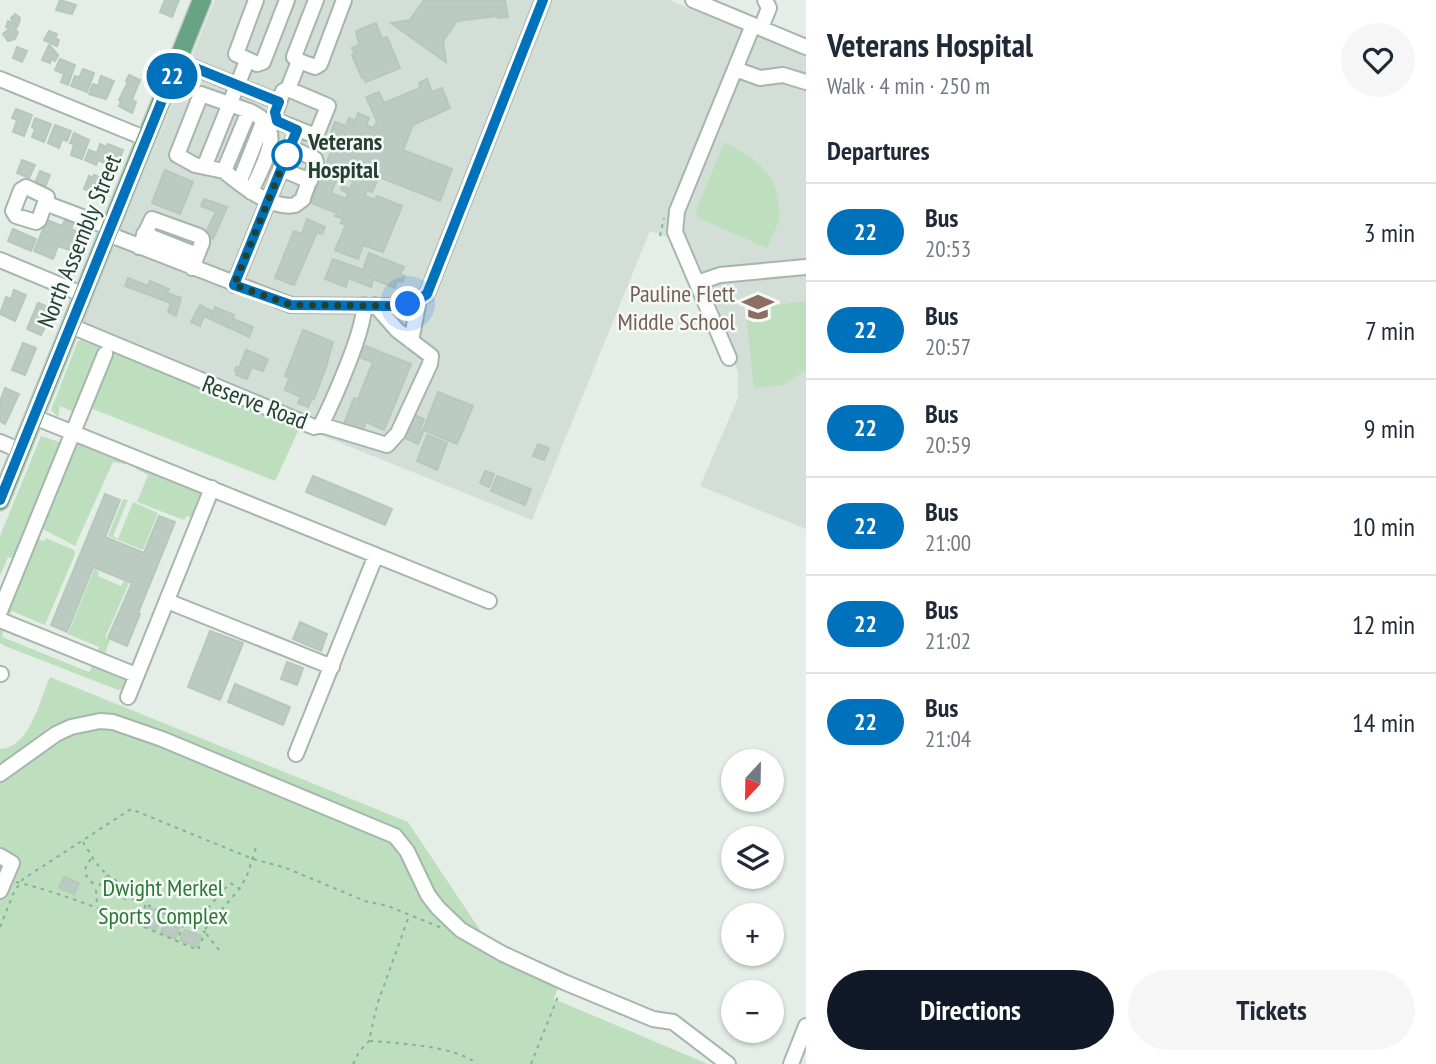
<!DOCTYPE html>
<html lang="en">
<head>
<meta charset="utf-8">
<style>
  :root { --surface:#fff; --page:#f6f6f7; --text:#1f2937; --muted:#747a83; --line:#e0e1e3; --accent:#111827 }
  body { margin:0; font-family:"PT Sans Narrow",sans-serif; background:var(--page); color:var(--text); height:100vh; display:flex; flex-direction:column; font-size:26px; white-space:nowrap }
  * { box-sizing:border-box; margin:0 }
  p { font-size:23px; color:var(--muted) }
  .icon { flex:none; width:38px; height:38px; fill:none; stroke:currentColor; stroke-width:2; stroke-linecap:round; stroke-linejoin:round }
  .map { position:relative; flex:1; overflow:hidden }
  .panel { display:flex; flex-direction:column; background:var(--surface); width:630px }
  .panel>* { flex:none }
  .badge { padding:0 14px; border-radius:23px; font-size:24px; line-height:46px }
  .needle { width:46px; rotate:202deg }
  .buttons { position:absolute; left:721px; top:749px; display:grid; gap:14px }
  .buttons a { display:grid; place-items:center; width:63px; height:63px; border-radius:50%; background:var(--surface); box-shadow:0 2px 5px #0004; font-size:35px }
  .you { position:absolute; width:35px; height:35px; margin:-18px; border:5px solid #fff; border-radius:50%; background:#1a73e8; box-shadow:0 0 0 10px #1a73e833 }
  .map>.badge { position:absolute; translate:-50% -50%; box-shadow:0 0 0 4px #fff }
  h2 { padding:0 21px; font-size:26px; line-height:63px }
  .round { display:grid; place-items:center; flex:none; width:74px; height:74px; border-radius:37px; background:var(--page) }
  .head { display:flex; align-items:center; justify-content:space-between; height:119px; padding:0 21px }
  h1 { font-size:33px; font-weight:700; line-height:52px }
  .primary-button { display:flex; gap:14px; margin-top:auto; padding:14px 21px }
  .primary-button a { flex:1; height:80px; border-radius:42px; background:var(--accent); color:#fff; font-size:28px; font-weight:700; line-height:80px; text-align:center }
  .primary-button a+a { background:var(--page); color:var(--text) }
  ul { padding:0; list-style:none }
  li { display:flex; align-items:center; gap:21px; height:98px; padding:0 21px; border-top:2px solid var(--line) }
  li div { flex:1 }
  li b { display:block; font-size:26px }
  li em { font-style:normal }
  li .badge { min-width:77px; font-weight:700; text-align:center }
  main { display:flex; flex:1; min-height:0 }
  .map>svg:first-child { display:block }
</style>
</head>
<body>
<main>
<div class="map">
<svg width="806" height="1064" viewBox="0 0 806 1064">
  <rect width="100%" height="100%" fill="#e4eee7"/>
  <path fill="#d2ded6" d="M215 0H669L806 56V529L700 486 738 398V372L683 242 650 231 532 520 77 337Z"/>
  <path fill="#bddfbe" d="M724 143C751 155 773 169 778 200 779 208 780 216 778 223 775 231 770 240 767 248L699 218 696 211Z
    M806 301V370L783 385 754 388 746 314 752 308Z
    M81 340 101 348 76 413 60 406 58 417 51 410 78 341Z
    M110 352 299 429 275 481 88 407Z
    M41 436 63 443 16 559 8 557 0 576V536Z
    M85 443 126 460 125 464 113 462 75 546 39 527 70 452 76 444Z
    M139 466 199 489 204 495 195 518 187 516 184 520 137 502 148 475 136 469Z
    M123 499 128 500 113 536 118 539 133 502 158 513 143 550 108 536Z
    M35 538 44 541 46 538 74 550 75 554 45 625 12 611 8 619 5 616Z
    M94 569 99 572 98 576 121 586 124 581 129 583 105 638 110 640 104 656 97 654 99 647 68 634Z
    M0 629H4L2 637 89 672 93 665 125 678 126 688 118 690 5 646 0 643Z
    M50 677 408 822 500 960 559 985 554 999 708 1064H0V749C29 749 40 700 50 677Z"/>
  <path fill="#bccbc2" stroke="#b6c7bc" stroke-width="2" d="M60 0 76 5 72 14 56 10Z
    M165 0H179L172 17 160 12Z
    M424 0H505L508 17 498 18V16L457 21 443 41 446 62 391 23 410 20Z
    M15 14 20 18 19 23 14 24 18 25 15 30 18 32 15 39 8 41 3 34 9 29 6 27 8 21 13 23 11 18Z
    M376 23 382 39 387 37 400 68 366 82 364 78H362L352 55 355 54 352 48 359 45 356 31Z
    M49 31 57 34 55 38 59 40 57 46 44 40Z
    M49 45 58 55 55 61 51 59 50 63 42 60Z
    M17 47 27 51 22 62 13 58Z
    M60 59 75 65 68 85 61 82 64 74 55 70Z
    M83 69 94 73 87 92 71 86 75 76 79 78Z
    M129 75 140 80 132 100 136 102 132 113 119 106 121 101 119 100 128 82 126 81Z
    M101 76 114 81 106 99 89 94 93 84 98 86Z
    M427 79 432 92 442 88 450 108 413 125 403 150 452 169 440 201 379 177 372 192 367 190 365 196 375 200 377 196 402 206 383 252 363 245 358 259 335 250 346 225 341 223 343 219 335 216 337 213 311 203 321 175 336 181 331 193 346 199 348 193 341 190 342 186 350 189 353 181 324 169 335 143 332 142V136L330 135 335 122 346 126 349 118 355 121 358 113 369 118 366 125 374 128 377 121 366 97 379 92 384 103 420 88 419 83Z
    M16 109 32 115 24 136 13 132 17 120 12 118Z
    M35 118 51 124 44 142 32 137 35 129 32 127Z
    M55 125 71 131 67 141 62 139 59 148 48 143Z
    M74 133 89 140 82 159 71 155 74 144 70 143Z
    M100 144 106 147 108 144 123 150 116 168 98 160 96 165 85 160 89 150 97 153Z
    M22 160 35 165 29 178 17 173Z
    M165 170 193 182 180 214 152 203Z
    M40 171 50 175 45 187 35 183Z
    M94 175 99 177 98 180 102 182 95 193 84 189 89 176 93 178Z
    M204 199 227 207 213 239 204 236 216 212 201 206Z
    M307 219 325 227 322 234 317 232 294 285 275 278 294 231 302 234Z
    M47 220 62 226 65 220 73 224 71 229 88 236 81 254 58 246 53 259 34 251Z
    M13 229 36 239 31 251 8 241Z
    M369 253 404 267 400 274 405 276 402 282 397 280 395 288 373 279 371 287 348 278 346 287 325 279 333 259 363 270Z
    M128 278 148 286 150 281 169 289 167 293 181 298 176 316 168 312 171 303 125 286Z
    M14 290 26 295 15 321 0 314 6 297 11 299Z
    M38 303 54 309 41 335 27 329Z
    M200 305 213 312 215 307 234 315 233 319 253 327 249 337 204 316 200 326 191 322Z
    M303 330 333 342 326 367 314 399 312 398 308 407 298 403 301 397 285 390 289 378 285 376Z
    M23 343 36 348 25 375 12 370Z
    M363 345 411 364 384 430 366 422 362 432 344 424 354 398 358 399 373 362 358 357Z
    M246 350 268 359 263 371 252 367 247 379 236 375 237 372 235 371 236 367 239 368Z
    M5 388 19 394 5 424 0 421V402Z
    M438 392 473 406 457 444 423 430Z
    M414 415 424 419 419 431 423 432 418 444 405 438Z
    M427 435 447 443 437 470 417 461Z
    M538 444 549 448 544 460 533 456Z
    M485 471 494 474 489 487 480 483Z
    M313 476 352 492 345 508 306 492Z
    M497 476 531 489 525 505 491 491Z
    M352 492 392 509 385 525 345 508Z
    M105 494 120 500 105 537 144 553 159 516 175 522 138 613 140 614 127 646 108 638 132 583 93 567 67 632 51 625Z
    M300 622 327 634 321 651 293 639Z
    M210 631 243 643 220 700 188 687Z
    M287 662 303 668 297 685 281 679Z
    M235 684 290 707 283 725 228 702Z
    M64 877 79 883 74 894 59 888Z
    M147 907 163 913 156 930 140 924Z
    M165 922 179 928 175 939 161 933Z
    M185 930 201 936 197 947 180 940Z"/>
  <g fill="none" stroke-linecap="round" stroke-linejoin="round">
    <defs>
      <path id="minor" d="M256 0 236 54 257 64 263 62 287 0
        M693 0 806 47
        M761 28 769 8 765 0
        M178 61 279 102
        M299 61 294 57 295 54 316 0
        M735 69 760 78 783 75 806 82
        M0 79 147 139
        M288 89 328 106 316 136 277 121 274 117 283 91Z
        M288 89 299 61 315 67 320 64 344 0
        M201 94 249 111 224 171 195 165 177 155Z
        M249 111C289 128 263 163 251 192
        M290 147 315 159 316 163 304 195
        M205 165 247 61
        M281 169 310 181
        M224 171C241 185 272 210 295 205L303 199
        M239 183 264 120
        M26 187 47 197 39 220 36 222 16 216 13 211 21 190Z
        M45 203 111 228
        M108 234 291 305 392 306 415 302 427 294 543 0
        M144 234 197 255
        M139 247 152 219 199 236 202 239V243L192 268
        M0 260 84 295
        M697 283 720 275 806 267
        M234 285 297 130
        M71 326 314 427 321 425 387 445 398 433 430 364 431 356 397 330 375 305
        M411 341 419 300
        M729 358 675 232 677 211 753 25
        M34 417 489 601
        M321 425C333 401 365 330 364 305
        M0 442 21 451
        M167 601 332 667
        M0 611 105 354
        M0 620 136 675
        M0 674H1
        M128 697 212 488
        M296 754 376 555
        M0 774 56 734 71 727 100 721 113 722 162 739 395 836 407 851 428 895 438 908 461 930 503 954 564 982 653 1019 673 1022 728 1064
        M0 856 12 863 0 891
        M791 1064 806 1026"/>
      <path id="major" d="M0 501 202 0"/>
    </defs>
    <use href="#minor" stroke="#a6b6ad" stroke-width="18"/>
    <use href="#major" stroke="#c1cac5" stroke-width="21"/>
    <path stroke="#84b198" stroke-width="2" stroke-dasharray="3.5 5" stroke-linecap="butt" d="M660 236 664 218
      M83 842 96 863 107 875 96 890 97 905
      M91 859C81 870 85 879 97 886
      M107 875 128 888 146 904 183 923
      M16 882C81 898 136 924 198 950L205 932 184 923 177 941
      M117 883C117 898 125 902 138 898
      M212 916 208 908 230 883 240 889
      M138 924 146 904
      M0 927 14 892 23 879 131 809 253 859 286 868 365 901 388 906 442 928
      M219 950 205 932 206 928 241 887 248 873 257 844
      M370 1041C397 1043 457 1046 477 1064
      M353 1064 359 1052 369 1041 377 1005 409 916
      M531 1064 559 994"/>
    <use href="#minor" stroke="#fff" stroke-width="14"/>
    <use href="#major" stroke="#68a386" stroke-width="18"/>
  </g>
  <g fill="none" stroke-linecap="round" stroke-linejoin="round">
    <defs>
      <path id="line" d="M0 500 178 61 279 102 275 112 277 121 297 130 234 285 291 305 391 306 415 302 427 294 543 0"/>
    </defs>
    <use href="#line" stroke="#fff" stroke-width="16"/>
    <use href="#line" stroke="#0072bc" stroke-width="10"/>
    <path stroke="#234031" stroke-width="7" stroke-dasharray="0 12.6" d="M287 155 290 147 234 285 291 305 391 306 408 304"/>
  </g>
  <defs>
    <symbol id="school-bare" viewBox="-9 -9 18 18"><path d="M0-5L7-2L0 1L-7-2ZM-4 1L0 2.5L4 1V4Q0 6-4 4Z" fill="#8d6e63" stroke="#f5faf6" stroke-width="2.5" paint-order="stroke"/></symbol>
  </defs>
  <g fill-rule="evenodd">
    <use href="#school-bare" x="736" y="285" width="44" height="44"/>
  </g>
  <circle fill="#fff" stroke="#0072bc" stroke-width="3.5" cx="287" cy="155" r="14"/>
  <g text-anchor="middle" dominant-baseline="central" stroke-width="5" stroke-linejoin="round" paint-order="stroke">
    <g font-size="24" font-weight="bold" fill="#234031" stroke="#f5faf6" text-anchor="start">
      <text x="308" y="141">Veterans<tspan x="308" dy="28">Hospital</tspan></text>
    </g>
    <g font-size="24" fill="#234031" stroke="#f5faf6">
      <text transform="translate(79 241) rotate(-68)">North Assembly Street</text>
      <text transform="translate(255 402) rotate(21)">Reserve Road</text>
    </g>
    <g font-size="24" fill="#785e54" stroke="#f5faf6" text-anchor="end">
      <text x="735" y="293">Pauline Flett<tspan x="735" dy="28">Middle School</tspan></text>
    </g>
    <g font-size="24" fill="#2d7738" stroke="#f5faf6">
      <text x="163" y="887">Dwight Merkel<tspan x="163" dy="28">Sports Complex</tspan></text>
    </g>
  </g>
</svg>
<div class="buttons">
<a><svg class="needle" viewBox="-14 -14 28 28"><path d="M0-13l5 13h-10z" fill="#e53935"/><path d="M0 13l5-13h-10z" fill="#747a83"/></svg></a>
<a><svg class="icon" aria-label="layers" viewBox="0 0 24 24"><path d="M12 4l9 5-9 5-9-5zM3 14l9 5 9-5"/></svg></a>
<a>+</a>
<a>−</a>
</div>
<div class="you" style="left:408px;top:304px"></div>
<b class="badge" style="left:172px;top:76px;background:#0072bc;color:#fff">22</b>
</div>
<section class="panel">
<div class="head"><div><h1>Veterans Hospital</h1><p>Walk · 4 min · 250 m</p></div><a class="round"><svg class="icon" aria-label="heart" viewBox="0 0 24 24"><path d="M12 20l-8-8c-3-5 5-10 8-4 3-6 11-1 8 4z"/></svg></a></div>
<h2>Departures</h2>
<ul>
<li><span class="badge" style="background:#0072bc;color:#fff">22</span><div><b>Bus</b><p>20:53</p></div><em>3 min</em></li>
<li><span class="badge" style="background:#0072bc;color:#fff">22</span><div><b>Bus</b><p>20:57</p></div><em>7 min</em></li>
<li><span class="badge" style="background:#0072bc;color:#fff">22</span><div><b>Bus</b><p>20:59</p></div><em>9 min</em></li>
<li><span class="badge" style="background:#0072bc;color:#fff">22</span><div><b>Bus</b><p>21:00</p></div><em>10 min</em></li>
<li><span class="badge" style="background:#0072bc;color:#fff">22</span><div><b>Bus</b><p>21:02</p></div><em>12 min</em></li>
<li><span class="badge" style="background:#0072bc;color:#fff">22</span><div><b>Bus</b><p>21:04</p></div><em>14 min</em></li>
</ul>
<div class="primary-button"><a>Directions</a><a>Tickets</a></div>
</section>
</main>
</body>
</html>
